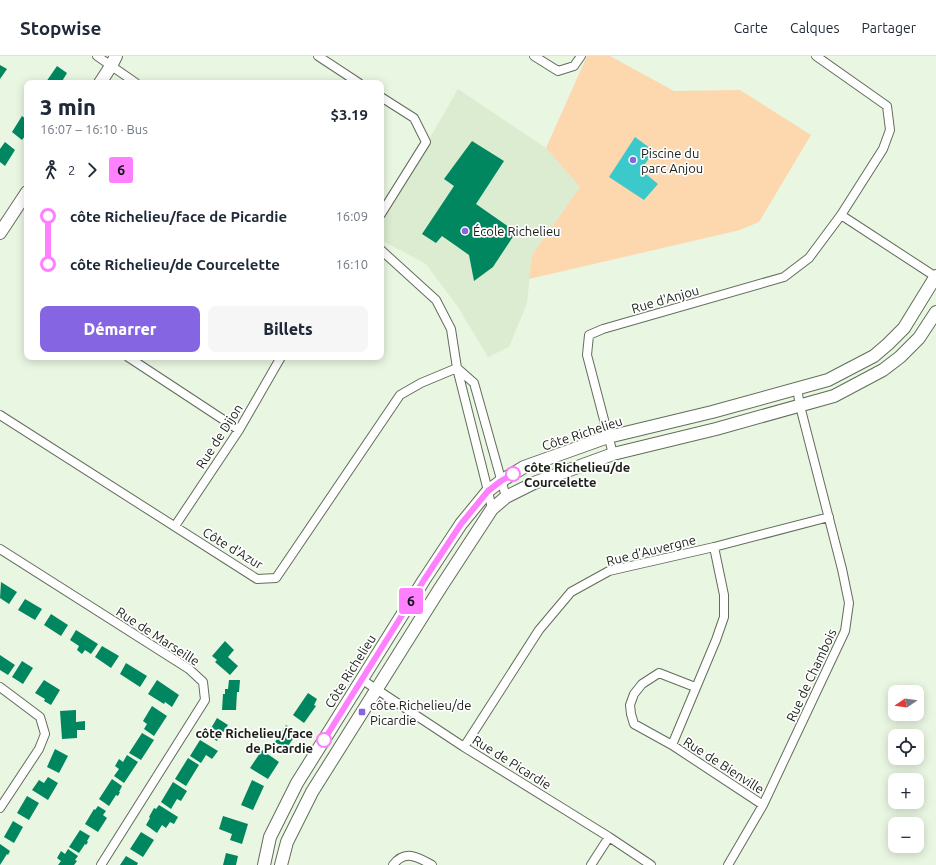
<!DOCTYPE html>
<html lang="fr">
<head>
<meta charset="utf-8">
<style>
  :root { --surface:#fff; --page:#f6f6f7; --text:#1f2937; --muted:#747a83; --line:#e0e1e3; --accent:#8565e1 }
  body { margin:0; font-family:Ubuntu,sans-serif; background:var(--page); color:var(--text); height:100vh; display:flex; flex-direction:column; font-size:15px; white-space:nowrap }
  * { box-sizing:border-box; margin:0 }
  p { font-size:13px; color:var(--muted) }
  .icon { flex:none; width:22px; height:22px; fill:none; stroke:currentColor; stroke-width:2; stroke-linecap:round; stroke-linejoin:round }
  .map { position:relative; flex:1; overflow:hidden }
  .panel { position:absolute; left:24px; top:24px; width:360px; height:280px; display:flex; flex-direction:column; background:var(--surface); border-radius:8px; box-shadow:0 2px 10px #0003 }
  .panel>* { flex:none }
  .badge { padding:0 8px; border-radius:3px; font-size:14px; line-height:26px }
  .needle { width:26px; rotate:257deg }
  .buttons { position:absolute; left:888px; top:629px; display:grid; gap:8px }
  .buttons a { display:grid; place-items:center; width:36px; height:36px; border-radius:8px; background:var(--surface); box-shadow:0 2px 10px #0003; font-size:20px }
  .map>.badge { position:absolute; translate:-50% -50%; box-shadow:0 0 0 2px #fff }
  .legs { display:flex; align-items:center; gap:6px; height:44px; padding:0 16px; font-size:13px }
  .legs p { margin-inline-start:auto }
  .head { display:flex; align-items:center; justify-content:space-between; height:68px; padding:0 16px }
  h1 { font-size:22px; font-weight:800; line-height:30px }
  .cta { display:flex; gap:8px; margin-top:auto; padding:8px 16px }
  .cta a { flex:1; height:46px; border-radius:8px; background:var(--accent); color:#fff; font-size:16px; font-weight:800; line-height:46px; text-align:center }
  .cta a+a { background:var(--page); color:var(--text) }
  ul { padding:0 16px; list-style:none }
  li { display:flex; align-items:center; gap:14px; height:48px; font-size:15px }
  li i { display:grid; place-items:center; width:6px; height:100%; margin:0 5px; background:currentColor }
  li i::after { content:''; width:10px; height:10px; margin:-5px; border:3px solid; border-radius:50%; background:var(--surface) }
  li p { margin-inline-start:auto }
  li:first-child i { background:linear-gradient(#0000 50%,currentColor 0) }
  li:last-child i { background:linear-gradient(currentColor 50%,#0000 0) }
  header { display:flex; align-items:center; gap:24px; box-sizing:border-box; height:56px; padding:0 20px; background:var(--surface); border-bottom:1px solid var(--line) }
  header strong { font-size:19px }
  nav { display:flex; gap:22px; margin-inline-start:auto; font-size:14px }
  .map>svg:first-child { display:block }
</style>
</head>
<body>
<header>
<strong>Stopwise</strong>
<nav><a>Carte</a><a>Calques</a><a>Partager</a></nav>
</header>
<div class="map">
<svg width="936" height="809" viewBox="0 0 936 809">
  <rect width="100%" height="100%" fill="#e9f6e1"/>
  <path fill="#dbecd0" d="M458 33 546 92 580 131 532 199 527 247 509 291 488 301 458 251 426 208 381 184V167Z"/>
  <path fill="#fdd7ae" d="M587 0H610L674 35 740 34 811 79 759 166 740 174 529 223 532 199 580 131 546 92Z"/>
  <path fill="#3cc9cb" d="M635 81 654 95 641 114 658 128 644 144 609 121Z"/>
  <path fill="#018760" d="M0 9 7 13 0 23Z
    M57 10 67 17 61 27H48L46 26Z
    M22 60 27 64V77L22 84 12 76Z
    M472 85 504 105 476 148 516 176 493 211 474 225 469 199 442 180 436 187 422 178 454 130 444 123Z
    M5 86 15 94 5 110 0 106V93Z
    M1 526 17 536 9 548 0 542Z
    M25 543 42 553 35 564 18 554Z
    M51 558 68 569 61 580 44 569Z
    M76 574 98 588 91 598 85 594 82 598 77 594 79 590 70 584Z
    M225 585 234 594 228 601 238 610 230 619 215 606 217 604 212 600Z
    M102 590 119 600 111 612 95 601Z
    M0 599 15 609 8 619 0 614Z
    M22 605 33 612 23 628 12 621Z
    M126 607 147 620 140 631 120 618Z
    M44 624 60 634 51 649 44 645 45 643 35 637Z
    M157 624 179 639 172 651 165 646 164 648 148 638Z
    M229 624H240L239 636H237L236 654H222L223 638H225V633H228Z
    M308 637 317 643 314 649 316 650 304 667 293 659Z
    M152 650 167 660 154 680 144 673 147 668 143 665Z
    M76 654V666L85 665V674H77V682L62 683 60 655Z
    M217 662 228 669 217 685 207 679Z
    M286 669 297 677 286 693 275 686Z
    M142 677 154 684 141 704 129 697Z
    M200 684 218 695 212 703 206 699 201 707 190 700Z
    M55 693 68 700 59 717 47 711Z
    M262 694 279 706 268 723 250 712Z
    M127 699 138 706 124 727 114 720 119 713 115 710 119 703 123 706Z
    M188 702 199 709 186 730 175 723Z
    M48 721 58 727 48 744 32 734 39 724 44 727Z
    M112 723 122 730 119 736H120L118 740 116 739 109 750 99 743Z
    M252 724 264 730 253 754 241 749Z
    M173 726 187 735 181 745 177 743 171 753 161 746Z
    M27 740 39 747 29 764 17 757Z
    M159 749 178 761 174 768 170 766 166 772 162 769 157 777 146 769 150 762 149 761 154 752 156 753Z
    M98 750 106 755 103 759 107 762 98 776 85 768 94 753 95 754Z
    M223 760 248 768 242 788 230 784 232 778 219 773Z
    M13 765 23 771 14 787 4 781Z
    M80 774 90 780 87 785 88 786 86 789 85 788 79 797 69 791Z
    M141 776 154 784 143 801 130 793Z
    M0 788 10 795 8 799 7 798 0 809Z
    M68 793 78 800 75 804 77 805 74 809H58L61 805 57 802 61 795 65 798Z
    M226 797 238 800 236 809H223Z
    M126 800 138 807 137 809H120Z"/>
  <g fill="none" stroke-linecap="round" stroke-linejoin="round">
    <defs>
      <path id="street" d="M97 0 136 27
        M318 0 359 27
        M534 0 558 15 574 10 581 0
        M381 41 414 62 426 86 381 158
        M841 159 936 221
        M381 194 436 244 451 273 457 312 488 435 492 453
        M128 301 239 374
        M457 312 474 327 506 441
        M0 359 257 523 276 522 400 339 421 327 457 312
        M613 398 587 299 589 279 603 273 784 221 809 202 841 159 883 93 890 74 887 50 816 0
        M175 470 239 374 281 301
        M0 493 189 613 203 626 205 644 101 809
        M361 623 464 691 609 781 651 809
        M0 631 40 661 45 678 39 693 0 752
        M695 631 659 617 642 628 634 638 630 649 631 658 634 668 672 689 763 749
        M672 689 716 584 724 561V539L714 491
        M464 691 539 574 571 536 609 515 714 491 829 461
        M393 809C405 793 418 801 432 809
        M591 809 609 781
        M728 809 763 749 845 575 849 547 842 513 800 350 797 332"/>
      <path id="secondary" d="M100 27 111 10 116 0
        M0 177 27 136
        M264 809 270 781 297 727 424 524 461 468 488 435 501 425 524 411 608 381 712 356 828 324 874 300 888 288 904 272 936 220
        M281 809 287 786 312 736 439 534 492 453 506 441 534 427 613 398 716 373 834 340 883 314 900 301 919 282 936 256"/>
    </defs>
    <use href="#street" stroke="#626d5b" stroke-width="10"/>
    <use href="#secondary" stroke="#626d5b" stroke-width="14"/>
    <use href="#street" stroke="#fff" stroke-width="8"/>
    <use href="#secondary" stroke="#fff" stroke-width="12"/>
  </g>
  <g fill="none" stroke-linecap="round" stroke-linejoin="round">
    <defs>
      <path id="line-1" d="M324 684 424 524 461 468 488 435 501 425 513 418"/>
    </defs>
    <use href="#line-1" stroke="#fff" stroke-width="9"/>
    <use href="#line-1" stroke="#ff80ff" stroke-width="6"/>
  </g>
  <g fill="#8565e1" stroke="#fefefe" stroke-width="1.5">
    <circle cx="633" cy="104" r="4"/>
    <circle cx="465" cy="175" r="4"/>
    <rect x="358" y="652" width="8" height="8" rx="2"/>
  </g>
  <g fill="#fff" stroke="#ff80ff" stroke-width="2">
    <circle cx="513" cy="418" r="7"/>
    <circle cx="324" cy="684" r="7"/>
  </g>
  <g text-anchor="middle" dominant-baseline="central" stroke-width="3.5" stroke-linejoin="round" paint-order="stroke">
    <g font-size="13" fill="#1a1f17" stroke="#fefefe" text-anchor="start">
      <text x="641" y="97">Piscine du<tspan x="641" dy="15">parc Anjou</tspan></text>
      <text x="473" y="175">École Richelieu</text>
      <text x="370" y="649">côte Richelieu/de<tspan x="370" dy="15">Picardie</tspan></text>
    </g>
    <g font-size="13" fill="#1a1f17" stroke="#fefefe">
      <text transform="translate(665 243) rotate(-16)">Rue d'Anjou</text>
      <text transform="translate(582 377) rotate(-18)">Côte Richelieu</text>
      <text transform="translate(219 380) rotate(-57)">Rue de Dijon</text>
      <text transform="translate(233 492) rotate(31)">Côte d'Azur</text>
      <text transform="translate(651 494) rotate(-14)">Rue d'Auvergne</text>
      <text transform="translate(158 580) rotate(33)">Rue de Marseille</text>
      <text transform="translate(350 615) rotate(-58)">Côte Richelieu</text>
      <text transform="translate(811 619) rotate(-65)">Rue de Chambois</text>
      <text transform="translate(512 706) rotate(32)">Rue de Picardie</text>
      <text transform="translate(724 709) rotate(33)">Rue de Bienville</text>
    </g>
    <g font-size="13" font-weight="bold" fill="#1a1f17" stroke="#fefefe" text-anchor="start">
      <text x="524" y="411">côte Richelieu/de<tspan x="524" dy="15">Courcelette</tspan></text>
      <text x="313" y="677" text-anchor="end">côte Richelieu/face<tspan x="313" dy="15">de Picardie</tspan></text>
    </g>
  </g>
</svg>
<div class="buttons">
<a><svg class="needle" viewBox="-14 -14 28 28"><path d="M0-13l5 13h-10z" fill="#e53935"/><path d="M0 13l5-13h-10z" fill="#747a83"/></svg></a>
<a><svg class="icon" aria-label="locate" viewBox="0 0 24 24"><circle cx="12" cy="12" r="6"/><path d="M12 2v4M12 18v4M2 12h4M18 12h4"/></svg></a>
<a>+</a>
<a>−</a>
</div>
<b class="badge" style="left:411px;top:545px;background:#ff80ff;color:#111">6</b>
<section class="panel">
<div class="head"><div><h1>3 min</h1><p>16:07 – 16:10 · Bus</p></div><b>$3.19</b></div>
<div class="legs"><svg class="icon" aria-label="walk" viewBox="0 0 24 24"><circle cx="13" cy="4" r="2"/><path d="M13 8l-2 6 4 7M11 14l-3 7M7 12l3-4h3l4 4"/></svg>2<svg class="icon" aria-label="forward" viewBox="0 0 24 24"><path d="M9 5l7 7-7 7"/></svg><b class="badge" style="background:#ff80ff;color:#111">6</b></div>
<ul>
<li><i style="color:#ff80ff"></i><b>côte Richelieu/face de Picardie</b><p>16:09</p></li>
<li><i style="color:#ff80ff"></i><b>côte Richelieu/de Courcelette</b><p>16:10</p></li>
</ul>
<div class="cta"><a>Démarrer</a><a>Billets</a></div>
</section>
</div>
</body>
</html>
